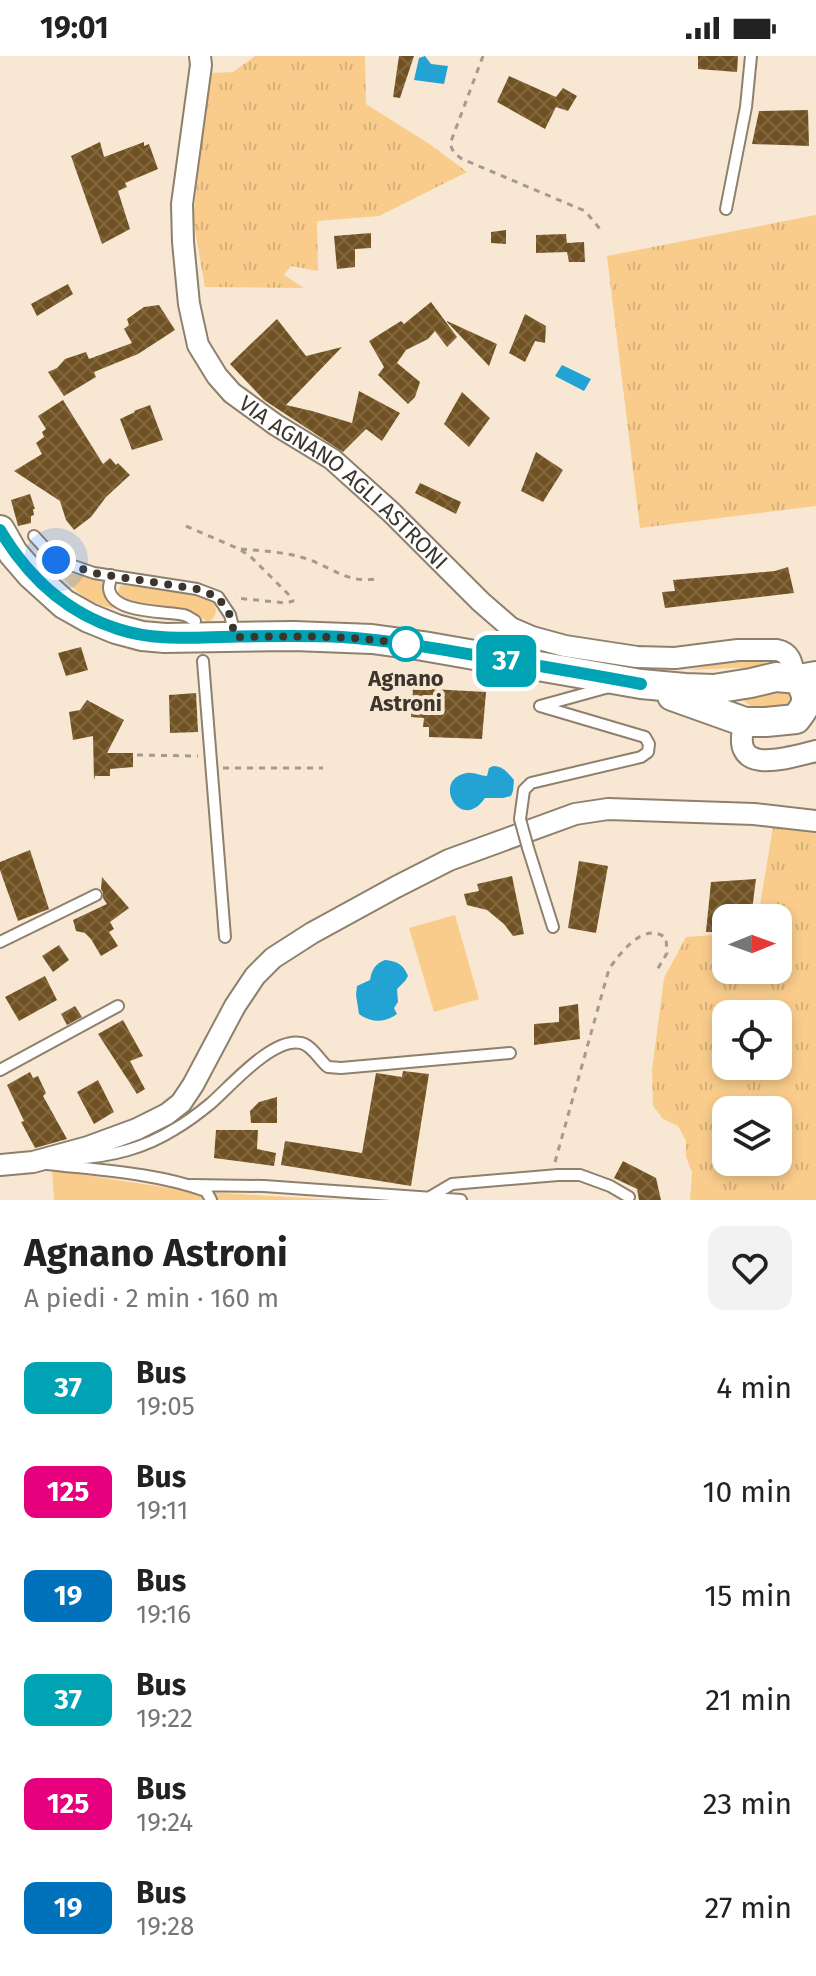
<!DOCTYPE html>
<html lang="it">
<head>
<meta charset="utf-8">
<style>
  :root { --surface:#fff; --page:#f2f2f2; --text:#222; --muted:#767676 }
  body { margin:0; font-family:"Fira Sans",sans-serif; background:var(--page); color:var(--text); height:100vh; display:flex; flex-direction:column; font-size:30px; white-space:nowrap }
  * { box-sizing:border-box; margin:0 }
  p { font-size:26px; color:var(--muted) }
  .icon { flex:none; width:44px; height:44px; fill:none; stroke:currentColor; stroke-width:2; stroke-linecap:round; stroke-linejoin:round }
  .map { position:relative; height:1144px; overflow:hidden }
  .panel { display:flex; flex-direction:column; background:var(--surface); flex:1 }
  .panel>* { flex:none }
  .badge { padding:0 16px; border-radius:12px; font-size:28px; line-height:52px }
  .needle { width:52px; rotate:89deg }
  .tools { position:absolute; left:712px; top:848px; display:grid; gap:16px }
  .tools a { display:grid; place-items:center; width:80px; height:80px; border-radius:16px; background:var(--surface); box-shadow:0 4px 12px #0003; font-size:40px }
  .you { position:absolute; width:40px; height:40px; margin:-20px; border:6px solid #fff; border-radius:50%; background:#1a73e8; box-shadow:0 0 0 12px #1a73e833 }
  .map>.badge { position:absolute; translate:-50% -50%; box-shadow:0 0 0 4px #fff }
  .round { display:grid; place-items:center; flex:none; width:84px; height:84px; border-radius:16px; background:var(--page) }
  .head { display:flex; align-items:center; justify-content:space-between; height:136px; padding:0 24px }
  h1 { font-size:38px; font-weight:700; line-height:60px }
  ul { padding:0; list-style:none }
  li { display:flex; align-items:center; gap:24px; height:104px; padding:0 24px }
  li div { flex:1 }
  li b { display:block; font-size:30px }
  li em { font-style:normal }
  li .badge { min-width:88px; font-weight:700; text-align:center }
  .status { display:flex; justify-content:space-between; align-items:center; height:56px; padding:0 40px; background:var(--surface); direction:ltr }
  .status svg { height:22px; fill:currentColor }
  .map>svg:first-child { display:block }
</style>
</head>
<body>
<div class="status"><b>19:01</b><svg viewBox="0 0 49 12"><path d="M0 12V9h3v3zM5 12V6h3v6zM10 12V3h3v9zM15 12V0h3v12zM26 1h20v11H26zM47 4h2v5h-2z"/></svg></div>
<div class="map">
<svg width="816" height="1144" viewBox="0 0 816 1144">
  <defs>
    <pattern id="grass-tufts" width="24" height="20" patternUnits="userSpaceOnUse" patternTransform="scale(2)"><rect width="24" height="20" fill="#f9cc8b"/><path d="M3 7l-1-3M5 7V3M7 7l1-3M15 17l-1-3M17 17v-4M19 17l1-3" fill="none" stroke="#d6b078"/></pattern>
    <pattern id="building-cross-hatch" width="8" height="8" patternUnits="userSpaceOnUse" patternTransform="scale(2)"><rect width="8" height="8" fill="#705223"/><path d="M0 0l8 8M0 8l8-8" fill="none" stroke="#816842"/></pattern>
  </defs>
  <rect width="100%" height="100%" fill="#f8e8d3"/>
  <path fill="url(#grass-tufts)" fill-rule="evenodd" d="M255 0H365L366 48 431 89 467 116 379 160 317 165 318 215 291 210 284 219 304 232 205 231 193 163 210 17 233 16Z
    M816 159V450L640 472 607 200Z
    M773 771 816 777V1144H690L692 1116 686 1101V1085L678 1070 663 1063 653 1050 652 1014 664 922 686 881 726 878V914H778V862H761L759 855ZM778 958V1010H726V958ZM778 1054V1106H726V1054Z"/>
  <path fill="#f9cc8b" d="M58 515 99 523 104 527 114 549 112 552C92 549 69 532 58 515Z
    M131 527 192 538 213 544C217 554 218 560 208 566L193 556 164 554 124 546 118 537 120 530Z
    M751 601H760L765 607 761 611 688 614Z
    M758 634H789L793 641 792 647 786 652 756 654 744 645Z
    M455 859 479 943 434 956 409 872Z
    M52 1114 189 1135 339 1144H54Z"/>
  <path fill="#22a3d3" d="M425 0 431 8 448 10 444 28 414 24 419 2Z
    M562 309 591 323 584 335 555 320Z
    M493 710C503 710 508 717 514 724L513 735 511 740 503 742H485C461 778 430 723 467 717 474 716 480 720 487 720L489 712Z
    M385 904C397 905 404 909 408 920L405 925 397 933 398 946 394 952 397 958C385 967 371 967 359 958L356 939 357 930 370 924C372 913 375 908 385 904Z"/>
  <path fill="url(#building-cross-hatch)" d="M399 0H414L400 42 393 41Z
    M698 0H738L737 16 698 13Z
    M509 20 556 41 563 32 577 40 568 55 556 51 545 73 497 46Z
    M808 54 809 90 752 88 759 55Z
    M100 86 104 101 144 86V90L149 88 158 113 125 127 127 131 118 135 130 173 102 188 71 100Z
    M506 174V188L491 187V176Z
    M371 177V192L355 193V211L337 213 334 180Z
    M566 178 567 187 584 186 585 206H569L567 196 536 197V179Z
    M68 228 73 238 37 260 31 248Z
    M431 246 457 281 447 291 435 275 428 283 406 294 397 307 420 326 415 341 408 348 378 319 384 311 369 285 401 265 404 268Z
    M159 249 175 274 138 298 94 316 96 321 64 340 48 316 57 312 65 303 86 296 89 303 132 287 124 273 129 269 127 263 144 251Z
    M525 258 546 270 545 287 535 285 525 306 509 297Z
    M277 263 306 300 342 291 286 349 312 355 352 367 359 335 400 357 382 385 366 373 343 396 264 344 230 308Z
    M447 265 497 288 489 310 447 266Z
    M462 336 490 362 469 391 444 368Z
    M63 344 103 408 110 402 116 409 118 407 130 419 106 441 91 461 74 474 66 464 60 445 14 415 42 398 36 387 44 381 42 376 46 373 38 360Z
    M150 349 163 384 132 394 120 363 135 356 134 355Z
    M536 396 563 414 543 446 521 435Z
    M420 427 461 446 456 458 415 437Z
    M30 438 35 453H33L34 459 31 460V467L18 470 11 444Z
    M788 511 794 537 665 552 662 536 675 535 673 524 775 515Z
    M81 591 88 614 66 620 58 597Z
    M413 632 486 636 482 683 429 681V671H423L424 662 411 661Z
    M196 637 198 676 170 677 169 639Z
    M87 644 124 664 107 697H133V711L110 713V720H95L94 724 93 680 73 684 69 656 80 654Z
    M30 794 49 853 18 865 0 814V806Z
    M579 805 608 810 596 877 568 872Z
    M512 820 524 878 513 880 504 868 487 854 467 849 464 838 479 835 477 828Z
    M102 821 129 852 110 866 114 873 109 876 118 890 101 900 91 883 85 877 76 875 73 864 107 848 103 842V836L101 833Z
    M756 823 751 862H726V876H706L711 826Z
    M59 889 69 904 53 916 42 900Z
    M45 920 57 944 19 965 5 941Z
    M578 948 580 983 534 989V968L559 966V951Z
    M75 950 82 961 67 969 61 958Z
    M123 964 143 1000 130 1005 145 1033 137 1038 98 978Z
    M403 1015 429 1018 411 1130 281 1109 285 1085 362 1097 376 1017 402 1021Z
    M30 1016 33 1022 38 1020 46 1037 43 1040 67 1083 35 1092 21 1066 24 1065 7 1029Z
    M98 1024 114 1056 94 1068 77 1036Z
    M277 1041V1067H251L250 1055 259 1046Z
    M216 1074H258L257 1093 276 1097 274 1110 214 1102Z
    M623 1105 656 1122 661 1144H639L637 1133 614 1122Z"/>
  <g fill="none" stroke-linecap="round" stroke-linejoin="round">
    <defs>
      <path id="lane" d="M726 153 746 51 751 0
        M34 480 56 504 94 517 197 533 218 541 230 559 235 579
        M111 519C111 524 109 528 109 532 111 558 166 555 184 559 188 560 192 563 195 565
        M203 605 225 881
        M520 763 524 734 531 727 641 701 648 696 649 688 645 681 540 650 609 631
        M528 792 553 871
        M0 886 96 839
        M0 1014 118 950
        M75 1103C112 1100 143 1093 175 1073 187 1066 199 1057 210 1048 230 1031 272 981 301 987 312 989 320 1005 328 1011L341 1012 510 997
        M47 1108C99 1114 157 1117 206 1135L211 1144
        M191 1129 264 1130 461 1144
        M430 1141 452 1128 558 1119H580L610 1130 629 1141"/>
      <g id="street">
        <path id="s1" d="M200 0 201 9 182 148 183 186 189 248 198 289 217 320 232 337 276 369 332 403 391 456 481 546 511 572 532 581 565 590 637 601 675 602 738 594H777C792 597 792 609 795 623"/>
        <path d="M745 666C728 721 784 703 816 695"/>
        <path d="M0 1109 33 1106 88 1091 137 1073 167 1058 181 1047 193 1029 235 950 255 920 273 902 312 877 396 831 449 804 575 758 608 753 754 758 816 765"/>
      </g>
      <path id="secondary" d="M0 474 13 497 32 519 64 548 89 562 116 573 142 580 165 582 294 580 372 583 423 590 641 628 685 632 714 633 751 627 776 621 799 623 816 620
        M672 640 745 666H766L796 663C809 646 809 643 799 623"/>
    </defs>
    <use href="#lane" stroke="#8e806d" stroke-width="14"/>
    <use href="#street" stroke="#8e806d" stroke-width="24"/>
    <use href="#secondary" stroke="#8e806d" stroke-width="32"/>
    <path stroke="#a69a8b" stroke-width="3" stroke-dasharray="6 6" stroke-linecap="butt" d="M483 0 450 88 454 97 462 103 585 155 600 173
      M186 470 237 492 250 500 293 543V545L286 547 235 542
      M241 493C264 495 288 496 310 504 334 513 348 527 375 523
      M137 699 198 700
      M223 712H323
      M555 1106 609 913C621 896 644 865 666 882L667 897 657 914"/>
    <use href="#lane" stroke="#fff" stroke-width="10"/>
    <use href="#street" stroke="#fff" stroke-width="20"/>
    <use href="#secondary" stroke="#fff" stroke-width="28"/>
    <defs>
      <path id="lane-bridge" d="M520 763 528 792"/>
    </defs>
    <use href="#lane-bridge" stroke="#8e806d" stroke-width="14" stroke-linecap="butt"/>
    <use href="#lane-bridge" stroke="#fff" stroke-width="10"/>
  </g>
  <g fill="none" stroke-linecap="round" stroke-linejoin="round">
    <defs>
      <path id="line" d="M0 474C28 521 65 556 118 573 151 584 185 582 220 581 261 580 301 579 342 581 388 584 434 592 480 600 534 609 588 618 641 628"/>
    </defs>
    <use href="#line" stroke="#fff" stroke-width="18"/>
    <use href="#line" stroke="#00a3b4" stroke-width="12"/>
    <path stroke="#3b352d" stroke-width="8" stroke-dasharray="0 14.4" d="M56 504 94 517 197 533 218 541 230 559 235 581C293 580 350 579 406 588"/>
  </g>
  <circle fill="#fff" stroke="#00a3b4" stroke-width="4" cx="406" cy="588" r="16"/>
  <g text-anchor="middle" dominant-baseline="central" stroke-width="8" stroke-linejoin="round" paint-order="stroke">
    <g font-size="22" fill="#3b352d" stroke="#f8e8d3">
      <text stroke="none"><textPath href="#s1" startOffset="494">VIA AGNANO AGLI ASTRONI</textPath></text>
    </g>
    <g font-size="22" font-weight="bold" fill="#3b352d" stroke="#f8e8d3">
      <text x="406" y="622">Agnano<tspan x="406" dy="25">Astroni</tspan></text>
    </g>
  </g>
</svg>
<div class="tools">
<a><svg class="needle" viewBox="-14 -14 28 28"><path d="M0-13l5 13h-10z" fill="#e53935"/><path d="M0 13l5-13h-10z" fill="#767676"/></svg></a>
<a><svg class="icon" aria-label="locate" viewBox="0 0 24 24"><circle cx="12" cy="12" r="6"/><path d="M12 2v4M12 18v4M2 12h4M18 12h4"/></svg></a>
<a><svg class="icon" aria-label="layers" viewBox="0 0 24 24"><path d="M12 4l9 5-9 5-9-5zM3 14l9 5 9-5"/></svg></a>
</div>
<div class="you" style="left:56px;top:504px"></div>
<b class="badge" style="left:506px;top:605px;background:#00a3b4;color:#fff">37</b>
</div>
<section class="panel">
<div class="head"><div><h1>Agnano Astroni</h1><p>A piedi · 2 min · 160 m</p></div><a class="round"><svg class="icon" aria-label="heart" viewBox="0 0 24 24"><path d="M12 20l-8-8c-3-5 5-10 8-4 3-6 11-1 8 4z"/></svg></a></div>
<ul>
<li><span class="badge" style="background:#00a3b4;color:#fff">37</span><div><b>Bus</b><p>19:05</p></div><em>4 min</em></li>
<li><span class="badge" style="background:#e6007e;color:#fff">125</span><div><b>Bus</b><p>19:11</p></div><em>10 min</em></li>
<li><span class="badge" style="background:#0072bc;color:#fff">19</span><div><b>Bus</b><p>19:16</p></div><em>15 min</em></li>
<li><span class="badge" style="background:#00a3b4;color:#fff">37</span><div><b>Bus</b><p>19:22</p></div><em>21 min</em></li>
<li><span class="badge" style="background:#e6007e;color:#fff">125</span><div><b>Bus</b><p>19:24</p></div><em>23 min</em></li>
<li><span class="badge" style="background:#0072bc;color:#fff">19</span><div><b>Bus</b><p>19:28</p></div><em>27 min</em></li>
</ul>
</section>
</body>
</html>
